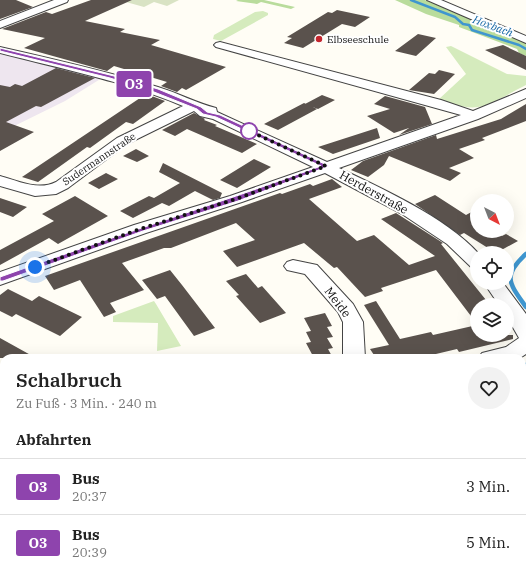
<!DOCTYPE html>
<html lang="de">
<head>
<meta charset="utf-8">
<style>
  :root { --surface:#fff; --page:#f2f2f2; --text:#222; --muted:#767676; --line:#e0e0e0 }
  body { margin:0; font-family:"IBM Plex Serif",serif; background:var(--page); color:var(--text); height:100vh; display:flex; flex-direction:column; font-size:15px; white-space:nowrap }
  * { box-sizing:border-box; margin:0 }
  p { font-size:13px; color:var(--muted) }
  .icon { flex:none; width:22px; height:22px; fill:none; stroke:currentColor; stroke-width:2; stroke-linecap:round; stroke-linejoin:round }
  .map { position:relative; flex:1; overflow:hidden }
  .side { position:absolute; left:0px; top:354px; width:526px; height:224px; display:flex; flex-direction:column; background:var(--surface); border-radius:12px 12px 0 0; box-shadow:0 4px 16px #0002 }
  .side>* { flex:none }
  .badge { padding:0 8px; border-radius:3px; font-size:14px; line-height:26px }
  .needle { width:26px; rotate:138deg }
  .buttons { position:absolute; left:470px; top:194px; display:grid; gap:8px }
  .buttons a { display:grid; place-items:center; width:44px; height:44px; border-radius:50%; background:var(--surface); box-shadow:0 4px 16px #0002; font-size:20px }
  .you { position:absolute; width:20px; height:20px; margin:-10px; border:3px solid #fff; border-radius:50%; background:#1a73e8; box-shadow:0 0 0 6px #1a73e833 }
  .map>.badge { position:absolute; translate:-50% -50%; box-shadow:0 0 0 2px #fff }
  h2 { padding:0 16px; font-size:15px; line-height:36px }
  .round { display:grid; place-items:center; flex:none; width:42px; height:42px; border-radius:21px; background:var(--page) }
  .overview { display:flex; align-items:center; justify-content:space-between; height:68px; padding:0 16px }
  h1 { font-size:19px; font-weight:600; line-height:30px }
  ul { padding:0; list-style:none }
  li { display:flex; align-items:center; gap:12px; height:56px; padding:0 16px; border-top:1px solid var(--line) }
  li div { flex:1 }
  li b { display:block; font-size:15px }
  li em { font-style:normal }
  li .badge { min-width:44px; font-weight:700; text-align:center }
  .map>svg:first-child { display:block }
</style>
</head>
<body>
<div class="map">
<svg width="526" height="578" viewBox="0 0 526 578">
  <rect width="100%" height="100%" fill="#fffdf5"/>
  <path fill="#eee6ef" d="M0 54 102 78 65 101 0 133Z"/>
  <path fill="#d5ebbd" d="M263 11 268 13V15L221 41 213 39 214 35 255 12Z
    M451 46 507 74 526 76V85C511 92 494 104 478 107 465 109 450 103 438 100L466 74 446 47Z
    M154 301 156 304 181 346 157 351 158 323 113 322V316Z"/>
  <path fill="#b9dc9c" d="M238 0H264L295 7 291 9 261 2 257 4 236 1Z
    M395 0H425L526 43V56L519 53 517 49 459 27V25L426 14Z"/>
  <path fill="#d9e3c4" d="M132 0H179L167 6 154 2 144 7 126 2Z"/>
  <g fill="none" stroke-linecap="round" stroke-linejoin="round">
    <path stroke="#3f96cf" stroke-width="2.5" d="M411 0 455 17 463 24 469 25 472 30 519 45 526 49"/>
    <path stroke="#3f96cf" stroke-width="4.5" d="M526 254C502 276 509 283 526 307
      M522 366 526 365"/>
    <path stroke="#3f96cf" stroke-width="6" d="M92 578 97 574"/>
  </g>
  <path fill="#5a524d" d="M0 0H16L33 7 0 19Z
    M91 0H132L85 21 125 29 120 32 160 40 151 45 226 67 186 90 182 88 177 92 161 86 167 82 114 66 107 71 24 48 45 38 2 29 46 12 52 14Z
    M337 10 370 17 355 27 342 24 303 48 284 43 292 38 287 37 328 12 332 13Z
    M418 34 436 38 416 56 395 51Z
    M503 45 526 56V70L485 50Z
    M56 68 95 78 41 107 36 106 6 122 34 132 0 151V85L10 87 15 84 22 86Z
    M439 70 455 74 434 94 409 90 429 73 435 74Z
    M149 95 165 101 133 124 126 122 90 148 87 147 38 182 22 177 140 98 143 99Z
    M322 95 335 100 318 109 305 104Z
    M385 96 425 107 432 124 399 135 409 128 394 133 367 116 390 109 374 104Z
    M304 103 317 109 278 130 264 124Z
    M526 104V121L482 138 485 140 459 149 474 158 449 168 461 173 450 181 389 156 384 165 368 177 351 170 363 161 436 135 437 139 501 119Z
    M194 113 205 119 204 120 217 125 215 126 257 144 242 153 187 129 175 136 162 130Z
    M377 128 380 138 333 154 318 147Z
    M136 149 149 156 137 162 123 156Z
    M254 159 271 167 237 188 220 180Z
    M163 163 222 193 220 198 213 200 195 191 169 206 162 203 133 218 120 211 149 196 154 198 180 183 159 172Z
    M106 173 118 179 99 189 88 183Z
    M332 179 342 187 309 199 357 241 374 235 409 265 435 256 381 219 396 213 443 243 441 244 490 305H477V324L436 270 381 288 383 291 365 297 337 267 334 268 304 243 237 267 223 251 255 240 236 223 171 248H164L122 263 144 290 110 303 116 312 104 317 80 280 54 290 45 276 280 193 282 194 310 184 313 186Z
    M435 195 466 215 477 209V231H494L502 236 506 234 518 241 496 253 464 233 460 235 415 204Z
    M75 196 108 216 58 244 49 238 0 265V250L54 221 42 214Z
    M0 198 27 207 13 217 0 212Z
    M170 270 182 285 215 328 194 336 165 296 157 299 142 280Z
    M246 274 258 288 262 286 286 313 260 323 236 296 239 295 226 281Z
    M8 289 32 301 39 296 82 317 60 336 16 314 12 317 0 311V295Z
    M376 301 400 339 431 332 433 335 477 325V335H513V339L459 352 457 349 419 358H376L370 349 389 345 364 305Z
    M325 313 332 326 327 327 333 337 327 338 333 348 328 349 333 358H314L306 343 311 342 306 332 311 331 304 318Z
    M0 338 36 358H0Z"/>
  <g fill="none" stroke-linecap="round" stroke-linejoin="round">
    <defs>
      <path id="minor" d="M54 0H68L67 2 0 28V21Z
        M427 0H441L526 36V43Z
        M220 42 441 100 473 111 526 89V98L478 119 339 168C383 189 445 217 478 253L477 269 471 267 447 244 402 214 325 173 242 202 146 233 0 285V272L134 225 230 196 313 167 213 119 200 116 194 111 127 144 68 188 56 194 35 196 0 186V176C19 181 38 191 56 182L117 138 183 106C124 81 62 69 0 53V47C53 59 106 71 158 87 178 93 196 103 216 108L217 112 327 162 461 115 216 47 214 45 216 43Z
        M293 260 317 265 353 304 363 322 365 358H343V322L338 312 305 274 287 270 284 266 287 262Z
        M484 283H503L526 314V354L520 358H478L482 353 506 347 519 338 507 317V305H499Z
        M4 427V447L0 448V428Z
        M159 574H187L188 578H160Z
        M464 574H492L494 578H466Z"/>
    </defs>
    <use href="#minor" stroke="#444" stroke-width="2"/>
    <use href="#minor" fill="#fff" fill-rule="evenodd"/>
  </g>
  <path fill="#8e44ad" stroke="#fff" d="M0 48 114 76 158 89 201 107 207 112 220 115 329 166 238 201 143 231 3 281H0V277C105 239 214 205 321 166L216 117 203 114 197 109 154 92 110 78 0 51Z"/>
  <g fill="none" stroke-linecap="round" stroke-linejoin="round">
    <path stroke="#111" stroke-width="4" stroke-dasharray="0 7.2" d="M35 267 140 229 236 199 326 166 249 131"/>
  </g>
  <circle fill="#c4262e" stroke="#fff" stroke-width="1.5" cx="319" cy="39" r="4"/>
  <circle fill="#fff" stroke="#8e44ad" stroke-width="2" cx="249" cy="131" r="8"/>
  <g text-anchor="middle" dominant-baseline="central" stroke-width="4" stroke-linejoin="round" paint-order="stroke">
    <g font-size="10" fill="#111" stroke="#fff" text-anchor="start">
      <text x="327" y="39">Elbseeschule</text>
    </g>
    <g font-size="10" fill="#111" stroke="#fff">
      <text transform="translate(99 159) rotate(-34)">Sudermannstraße</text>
    </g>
    <g font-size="11" font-style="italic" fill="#1768a6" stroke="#fff">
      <text transform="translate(493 26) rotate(20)">Hoxbach</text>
    </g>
    <g font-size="12" fill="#111" stroke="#fff">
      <text transform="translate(374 192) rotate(29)">Herderstraße</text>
      <text transform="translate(338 302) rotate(53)">Meide</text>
    </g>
  </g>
</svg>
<div class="buttons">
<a><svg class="needle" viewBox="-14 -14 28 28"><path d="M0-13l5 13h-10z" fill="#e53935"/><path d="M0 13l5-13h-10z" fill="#767676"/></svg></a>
<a><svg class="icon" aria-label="locate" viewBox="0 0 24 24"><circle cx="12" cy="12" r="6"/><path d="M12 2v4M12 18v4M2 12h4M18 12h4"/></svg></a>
<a><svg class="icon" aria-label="layers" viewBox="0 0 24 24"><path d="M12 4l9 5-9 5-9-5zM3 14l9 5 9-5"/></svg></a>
</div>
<div class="you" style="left:35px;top:267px"></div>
<b class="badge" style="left:134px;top:84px;background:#8e44ad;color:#fff">O3</b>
<section class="side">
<div class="overview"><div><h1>Schalbruch</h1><p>Zu Fuß · 3 Min. · 240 m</p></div><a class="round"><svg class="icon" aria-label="heart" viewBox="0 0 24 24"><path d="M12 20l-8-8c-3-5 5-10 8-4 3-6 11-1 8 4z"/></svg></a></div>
<h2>Abfahrten</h2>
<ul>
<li><span class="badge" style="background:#8e44ad;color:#fff">O3</span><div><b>Bus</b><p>20:37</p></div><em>3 Min.</em></li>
<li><span class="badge" style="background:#8e44ad;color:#fff">O3</span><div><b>Bus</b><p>20:39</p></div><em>5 Min.</em></li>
</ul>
</section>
</div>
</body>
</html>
